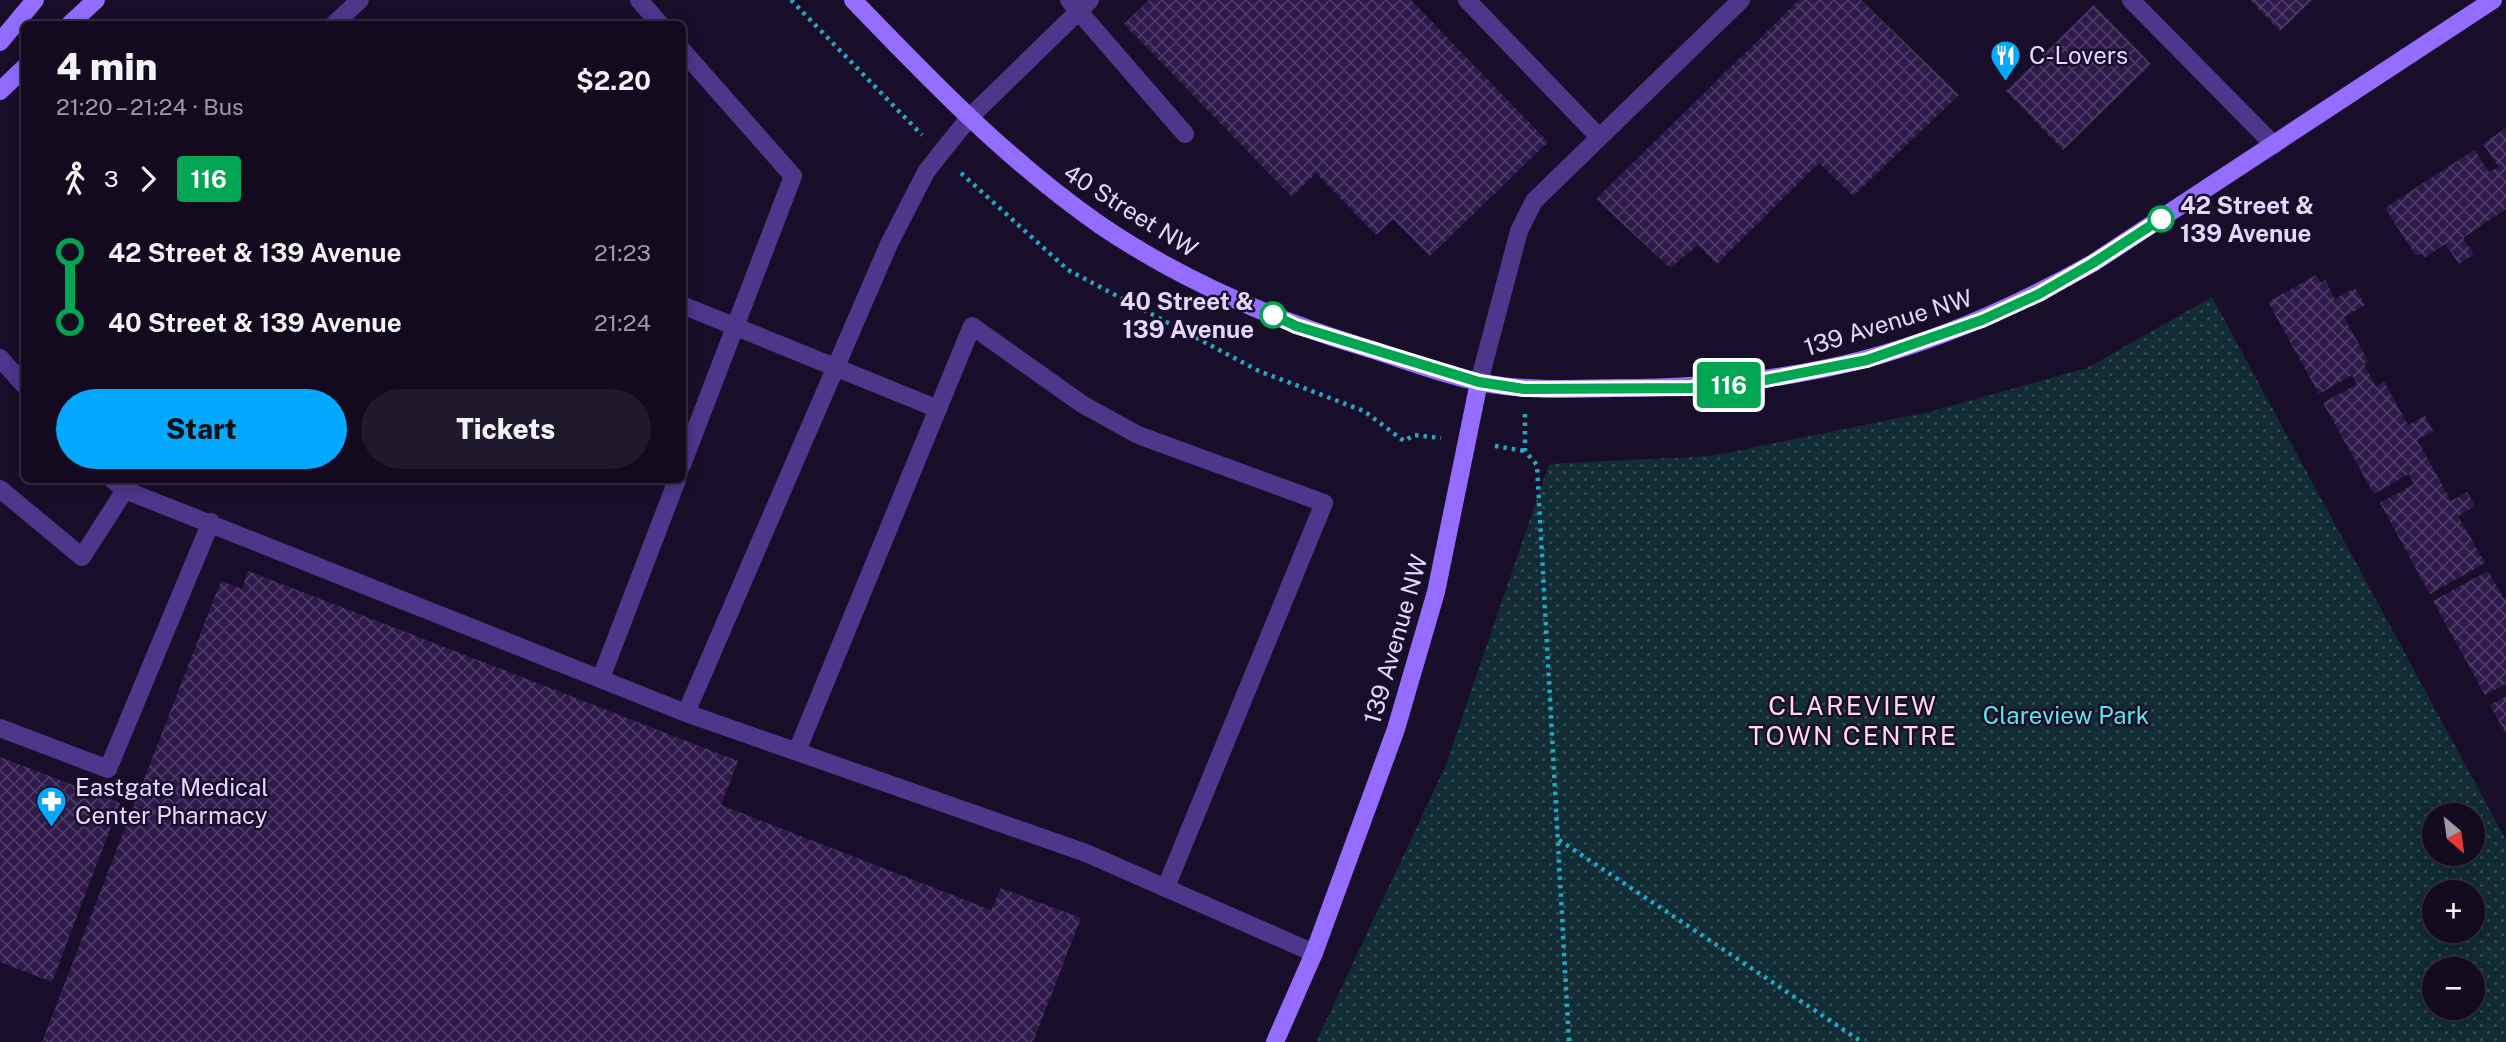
<!DOCTYPE html>
<html lang="en">
<head>
<meta charset="utf-8">
<style>
  :root { --surface:#130a1f; --page:#20182c; --text:#f1f3f6; --muted:#9d9aa4; --line:#322b3d; --accent:#02a9ff }
  body { margin:0; font-family:"Public Sans",sans-serif; background:var(--page); color:var(--text); height:100vh; display:flex; flex-direction:column; font-size:26px; white-space:nowrap }
  * { box-sizing:border-box; margin:0 }
  p { font-size:23px; color:var(--muted) }
  .icon { flex:none; width:38px; height:38px; fill:none; stroke:currentColor; stroke-width:2; stroke-linecap:round; stroke-linejoin:round }
  .map { position:relative; flex:1; overflow:hidden }
  .side { position:absolute; left:21px; top:21px; width:665px; height:462px; display:flex; flex-direction:column; background:var(--surface); border-radius:10px; box-shadow:0 4px 18px #0003,0 0 0 2px var(--line) }
  .side>* { flex:none }
  .badge { padding:0 14px; border-radius:5px; font-size:24px; line-height:46px }
  .needle { width:46px; rotate:151deg }
  .controls { position:absolute; left:2422px; top:803px; display:grid; gap:14px }
  .controls a { display:grid; place-items:center; width:63px; height:63px; border-radius:50%; background:var(--surface); box-shadow:0 4px 18px #0003,0 0 0 2px var(--line); font-size:35px }
  .map>.badge { position:absolute; translate:-50% -50%; box-shadow:0 0 0 4px #fff }
  .legs { display:flex; align-items:center; gap:10px; height:77px; padding:0 35px; font-size:23px }
  .legs p { margin-inline-start:auto }
  .headline { display:flex; align-items:center; justify-content:space-between; height:119px; padding:0 35px }
  h1 { font-size:38px; font-weight:800; line-height:52px }
  .button { display:flex; gap:14px; margin-top:auto; padding:14px 35px }
  .button a { flex:1; height:80px; border-radius:42px; background:var(--accent); color:#111; font-size:28px; font-weight:800; line-height:80px; text-align:center }
  .button a+a { background:var(--page); color:var(--text) }
  ul { padding:0 35px; list-style:none }
  li { display:flex; align-items:center; gap:24px; height:70px; font-size:26px }
  li i { display:grid; place-items:center; width:10px; height:100%; margin:0 9px; background:currentColor }
  li i::after { content:''; width:18px; height:18px; margin:-9px; border:5px solid; border-radius:50%; background:var(--surface) }
  li p { margin-inline-start:auto }
  li:first-child i { background:linear-gradient(#0000 50%,currentColor 0) }
  li:last-child i { background:linear-gradient(currentColor 50%,#0000 0) }
  .map>svg:first-child { display:block }
</style>
</head>
<body>
<div class="map">
<svg width="2506" height="1042" viewBox="0 0 2506 1042">
  <defs>
    <pattern id="park-dots" width="8" height="8" patternUnits="userSpaceOnUse" patternTransform="scale(1.75)"><rect width="8" height="8" fill="#112c34"/><path d="M2 2h.1M6 6h.1" fill="none" stroke="#344a52" stroke-width="1.8" stroke-linecap="round"/></pattern>
    <pattern id="building-cross-hatch" width="8" height="8" patternUnits="userSpaceOnUse" patternTransform="scale(1.75)"><rect width="8" height="8" fill="#2f194b"/><path d="M0 0l8 8M0 8l8-8" fill="none" stroke="#4d3a66"/></pattern>
  </defs>
  <rect width="100%" height="100%" fill="#190e29"/>
  <path fill="url(#park-dots)" fill-rule="evenodd" d="M2212 297 2506 840V1042H1316L1445 767 1549 464 1711 456 1929 412 2087 368ZM2434 816H2473V854H2434ZM2434 892H2473V931H2434ZM2434 970H2473V1008H2434Z"/>
  <path fill="url(#building-cross-hatch)" d="M1149 0H1411L1548 142 1430 256 1393 219 1376 235 1316 173 1292 197 1124 24Z
    M1799 0H1861L1959 95 1853 196 1819 163 1717 264 1698 245 1670 268 1596 199Z
    M2250 0H2312L2280 31Z
    M2094 5 2151 64 2063 150 2006 91Z
    M2506 128V209L2463 238 2474 254 2459 264 2445 244 2424 258 2421 253 2416 256 2385 208 2474 150 2489 172 2499 167 2483 144Z
    M2316 275 2321 283 2325 280 2335 299 2355 288 2365 305 2344 317 2368 361 2364 364 2376 387 2384 382 2408 425 2425 416 2433 431 2417 440 2451 501 2467 492 2475 506 2458 516 2485 563 2430 594 2380 503 2414 484 2409 474 2374 494 2323 403 2357 384 2352 375 2319 394 2268 302Z
    M248 571 738 761 721 805 991 910 1001 888 1081 918 1033 1042H42L221 581 242 589Z
    M2488 571 2504 599 2506 598V684L2485 695 2433 601Z
    M2506 696V734L2490 705Z
    M0 757 120 803 52 982 0 962Z"/>
  <g fill="none" stroke-linecap="round" stroke-linejoin="round">
    <path stroke="#27a6c2" stroke-width="4.5" stroke-dasharray="3.5 5" stroke-linecap="butt" d="M791 0 922 135
      M961 173 1068 270 1259 371 1364 411 1404 441 1414 435 1441 438
      M1525 414V451L1537 465 1569 1042
      M1495 446 1525 451
      M1559 840 1862 1042"/>
    <path stroke="#4e368b" stroke-width="18" d="M639 0 660 24
      M1069 0 1185 134
      M1467 0 1599 137
      M2131 0 2274 145
      M334 24 360 0
      M682 50 793 176 682 465
      M682 305 938 409
      M0 358 24 385
      M1479 382 1519 231 1534 201 1741 0
      M113 480 125 490 686 713 1086 853 1314 953
      M0 489 82 557 125 490
      M601 678 677 480
      M686 713 889 244 926 172 940 154 970 117 1090 0
      M0 728 108 769 211 522
      M797 751 972 326 1082 404 1138 435 1324 503 1166 887"/>
    <path stroke="#946dff" stroke-width="18" d="M853 0C930 80 1008 161 1100 225 1178 278 1267 317 1357 345 1398 357 1441 375 1484 383 1527 391 1571 389 1615 388 1800 388 1932 354 2093 263L2493 0
      M70 24 96 0
      M0 42 35 0
      M0 91 24 68
      M1275 1042 1314 953 1396 729 1436 592 1479 382"/>
  </g>
  <g fill="none" stroke-linecap="round" stroke-linejoin="round">
    <defs>
      <path id="line-1" d="M1273 315 1296 326 1479 382 1524 389 1691 388 1750 383 1867 360 1982 320 2039 294 2093 263 2161 219"/>
    </defs>
    <use href="#line-1" stroke="#fff" stroke-width="16"/>
    <use href="#line-1" stroke="#00a651" stroke-width="10"/>
  </g>
  <defs>
    <symbol id="restaurant-pin" viewBox="-11 -11 22 30"><path d="M0 17L-7.5 6A9.5 9.5 0 1 1 7.5 6Z" fill="#02a9ff" stroke="#190e29"/><path d="M-5-6h1v4h1v-4h1v4h1v-4h1v5L-1.5 .5V6h-2V.5L-5-1ZM5-6V6H3V1.5H1.5Q1.5-4 5-6Z" fill="#fff"/></symbol>
    <symbol id="pharmacy-pin" viewBox="-11 -11 22 30"><path d="M0 17L-7.5 6A9.5 9.5 0 1 1 7.5 6Z" fill="#02a9ff" stroke="#190e29"/><path d="M-2-6h4v4h4v4h-4v4h-4v-4h-4v-4h4Z" fill="#fff"/></symbol>
  </defs>
  <g fill-rule="evenodd">
    <use href="#restaurant-pin" x="1988" y="38" width="35" height="47"/>
    <use href="#pharmacy-pin" x="34" y="784" width="35" height="47"/>
  </g>
  <g fill="#fff" stroke="#00a651" stroke-width="3.5">
    <circle cx="2161" cy="219" r="12"/>
    <circle cx="1273" cy="315" r="12"/>
  </g>
  <g text-anchor="middle" dominant-baseline="central" stroke-width="5" stroke-linejoin="round" paint-order="stroke">
    <g font-size="24" fill="#e5d6ff" stroke="#190e29" text-anchor="start">
      <text x="2029" y="55">C-Lovers</text>
      <text x="75" y="787">Eastgate Medical<tspan x="75" dy="28">Center Pharmacy</tspan></text>
    </g>
    <g font-size="24" font-weight="bold" fill="#e5d6ff" stroke="#190e29" text-anchor="start">
      <text x="2180" y="205">42 Street &amp;<tspan x="2180" dy="28">139 Avenue</tspan></text>
      <text x="1254" y="301" text-anchor="end">40 Street &amp;<tspan x="1254" dy="28">139 Avenue</tspan></text>
    </g>
    <g font-size="24" fill="#e5d6ff" stroke="#190e29">
      <text transform="translate(1131 210) rotate(32)">40 Street NW</text>
      <text transform="translate(1888 322) rotate(-17)">139 Avenue NW</text>
      <text transform="translate(1395 639) rotate(-74)">139 Avenue NW</text>
    </g>
    <g font-size="24" fill="#5ae8e7" stroke="#190e29">
      <text x="2066" y="715">Clareview Park</text>
    </g>
    <g font-size="26" letter-spacing="2" fill="#ffd8e8" stroke="#190e29">
      <text x="1853" y="705">CLAREVIEW<tspan x="1853" dy="30">TOWN CENTRE</tspan></text>
    </g>
  </g>
</svg>
<div class="controls">
<a><svg class="needle" viewBox="-14 -14 28 28"><path d="M0-13l5 13h-10z" fill="#e53935"/><path d="M0 13l5-13h-10z" fill="#9d9aa4"/></svg></a>
<a>+</a>
<a>−</a>
</div>
<b class="badge" style="left:1729px;top:385px;background:#00a651;color:#fff">116</b>
<section class="side">
<div class="headline"><div><h1>4 min</h1><p>21:20 – 21:24 · Bus</p></div><b>$2.20</b></div>
<div class="legs"><svg class="icon" aria-label="walk" viewBox="0 0 24 24"><circle cx="13" cy="4" r="2"/><path d="M13 8l-2 6 4 7M11 14l-3 7M7 12l3-4h3l4 4"/></svg>3<svg class="icon" aria-label="forward" viewBox="0 0 24 24"><path d="M9 5l7 7-7 7"/></svg><b class="badge" style="background:#00a651;color:#fff">116</b></div>
<ul>
<li><i style="color:#00a651"></i><b>42 Street &amp; 139 Avenue</b><p>21:23</p></li>
<li><i style="color:#00a651"></i><b>40 Street &amp; 139 Avenue</b><p>21:24</p></li>
</ul>
<div class="button"><a>Start</a><a>Tickets</a></div>
</section>
</div>
</body>
</html>
